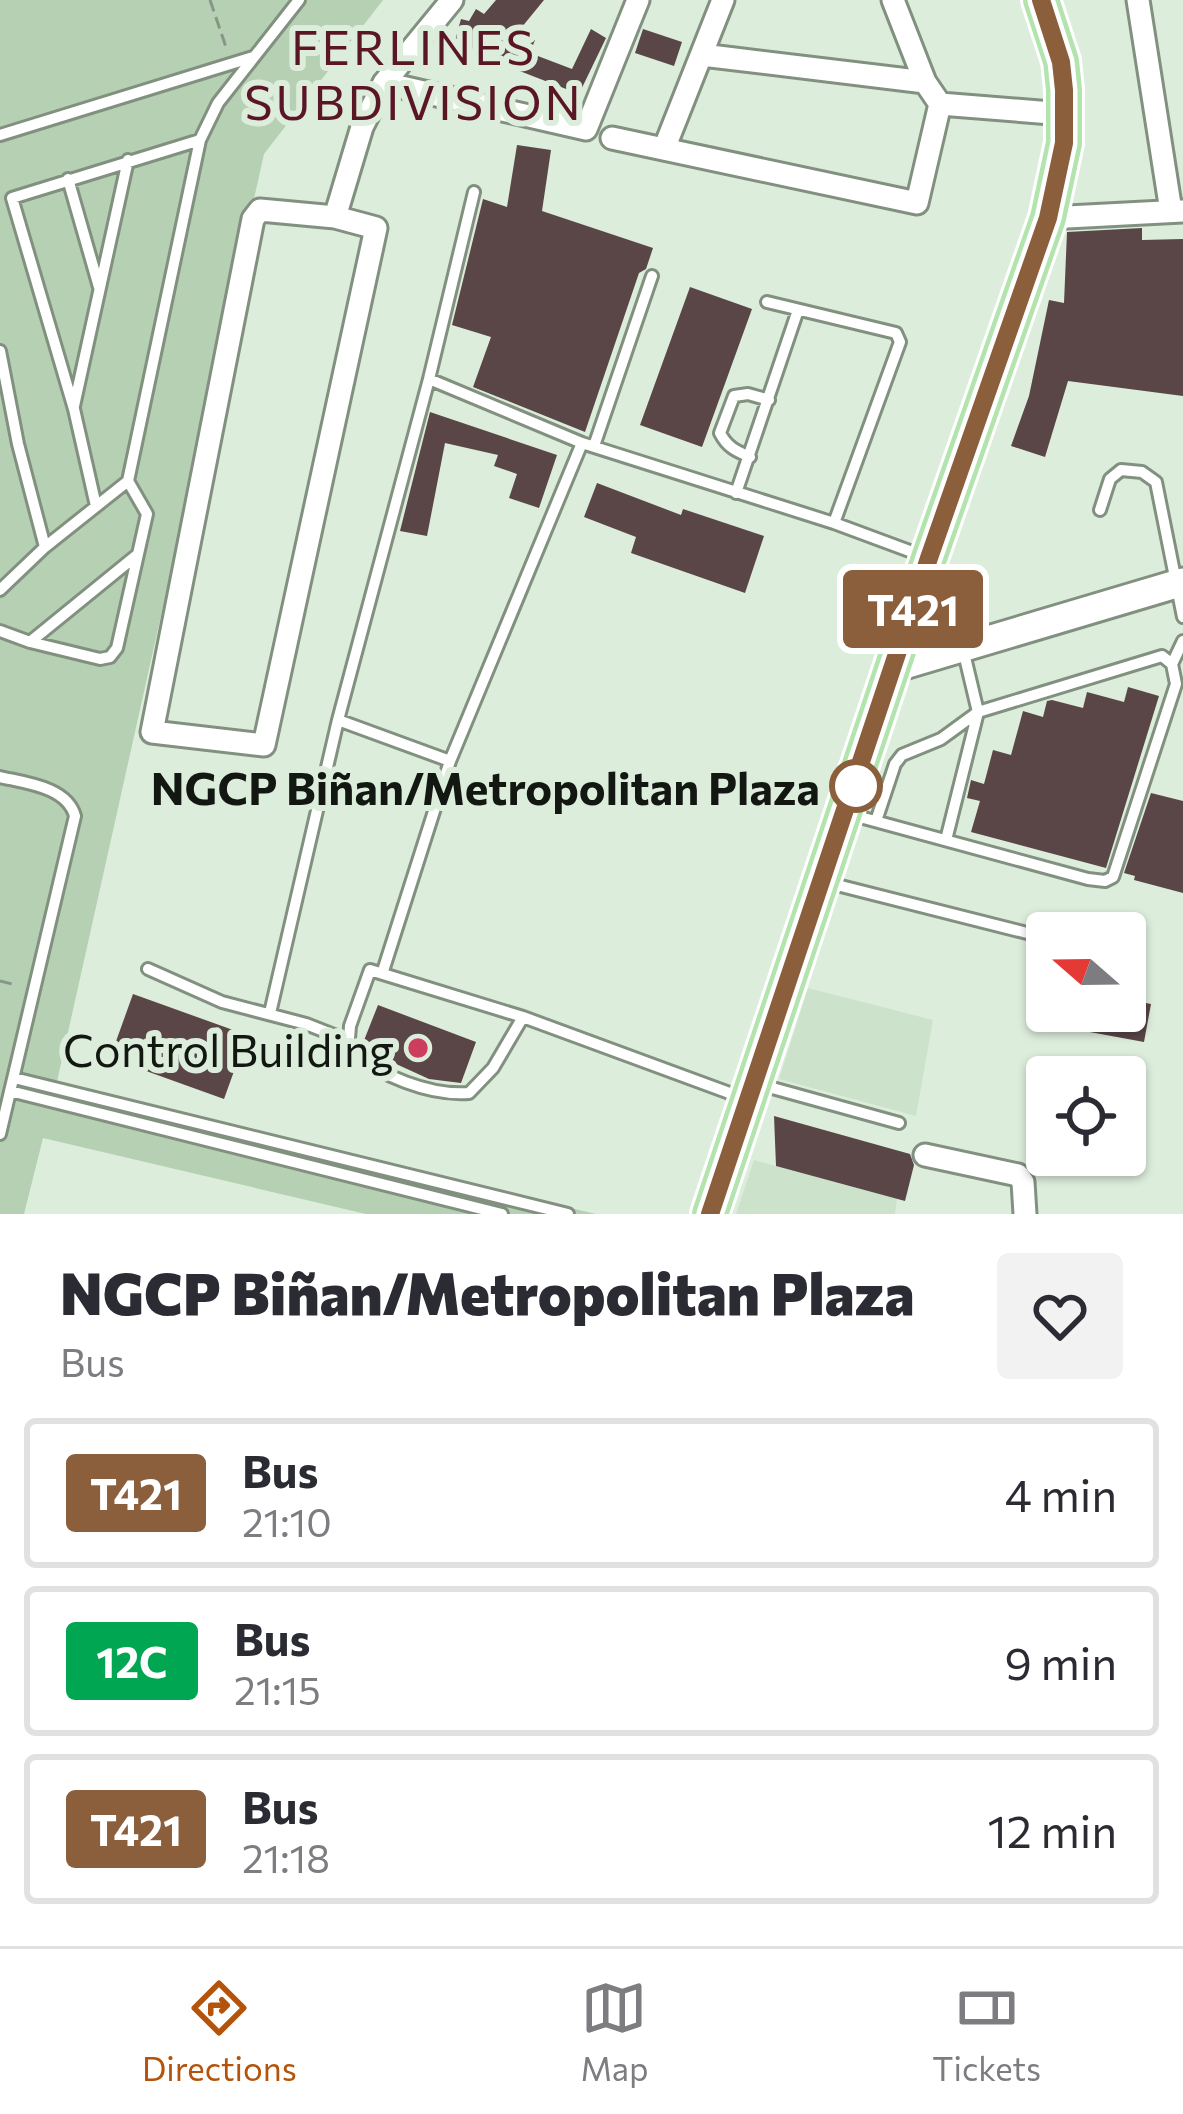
<!DOCTYPE html>
<html lang="en">
<head>
<meta charset="utf-8">
<style>
  :root { --surface:#fff; --page:#f2f2f3; --text:#2b2b33; --muted:#7c7c81; --line:#e1e1e2; --accent:#b45309 }
  body { margin:0; font-family:Commissioner,sans-serif; background:var(--page); color:var(--text); height:100vh; display:flex; flex-direction:column; font-size:45px; white-space:nowrap }
  * { box-sizing:border-box; margin:0 }
  p { font-size:39px; color:var(--muted) }
  .icon { flex:none; width:66px; height:66px; fill:none; stroke:currentColor; stroke-width:2; stroke-linecap:round; stroke-linejoin:round }
  .map { position:relative; height:1214px; overflow:hidden }
  .sheet { display:flex; flex-direction:column; background:var(--surface); flex:1 }
  .sheet>* { flex:none }
  .badge { padding:0 24px; border-radius:9px; font-size:42px; line-height:78px }
  .needle { width:78px; rotate:290deg }
  .buttons { position:absolute; left:1026px; top:912px; display:grid; gap:24px }
  .buttons a { display:grid; place-items:center; width:120px; height:120px; border-radius:12px; background:var(--surface); box-shadow:0 3px 9px #0004; font-size:60px }
  .map>.badge { position:absolute; translate:-50% -50%; box-shadow:0 0 0 6px #fff }
  .round { display:grid; place-items:center; flex:none; width:126px; height:126px; border-radius:12px; background:var(--page) }
  .headline { display:flex; align-items:center; justify-content:space-between; height:204px; padding:0 60px }
  h1 { font-size:57px; font-weight:800; line-height:90px }
  ul { padding:0; list-style:none }
  li { display:flex; align-items:center; gap:36px; height:150px; margin:0 24px 18px; padding:0 36px; border:6px solid var(--line); border-radius:12px }
  li div { flex:1 }
  li b { display:block; font-size:45px }
  li em { font-style:normal }
  li .badge { min-width:132px; font-weight:700; text-align:center }
  .tabs { display:flex; justify-content:space-around; align-items:center; height:168px; border-top:3px solid var(--line); background:var(--surface); font-size:33px; color:var(--muted) }
  .tabs a { display:grid; justify-items:center; gap:6px }
  .tabs .on { color:var(--accent) }
  .map>svg:first-child { display:block }
</style>
</head>
<body>
<div class="map">
<svg width="1183" height="1214" viewBox="0 0 1183 1214">
  <rect width="100%" height="100%" fill="#ddeddc"/>
  <path fill="#cde2cb" d="M808 988 933 1020 916 1116 779 1079Z
    M754 1160 897 1199 895 1214H736Z"/>
  <path fill="#b5d0b2" d="M0 0H383L264 154 56 1086 596 1214H366L43 1138 24 1214H0Z"/>
  <path fill="#5a4547" d="M496 0H544L517 33 535 40 530 53 572 69 591 29 606 38 579 94 499 63 502 56 454 44 461 19 469 21 476 9 484 14Z
    M643 29 682 42 674 66 635 53Z
    M517 145 551 150 542 211 653 248 646 269 639 273 585 432 473 387 491 337 452 325 483 199 507 207Z
    M1142 228V240L1183 239V396L1068 381 1045 457 1011 446 1029 396 1049 300 1064 303 1067 232Z
    M690 287 752 309 702 447 640 425Z
    M430 412 557 455 539 508 509 498 517 474 494 466 498 455 445 443 427 536 400 531Z
    M597 483 681 515 683 509 764 536 745 593 631 553 636 537 584 517Z
    M1128 687 1159 696 1106 868 971 832 980 801 967 798 971 780 984 784 993 750 1011 755 1023 711 1043 717 1047 701 1052 700 1083 708 1087 692 1124 702Z
    M1151 793 1183 801V893L1134 880 1135 876 1124 873Z
    M133 994 247 1035 224 1099 110 1058Z
    M1125 999 1151 1004 1144 1042 1068 1028 1071 1011H1125Z
    M378 1005 476 1042 461 1083 429 1079 361 1048Z
    M774 1116 910 1154 914 1165 905 1201 776 1166Z"/>
  <g fill="none" stroke-linecap="round" stroke-linejoin="round">
    <defs>
      <path id="service" d="M0 135 253 57
        M68 179 99 287
        M767 302 896 333 900 342 834 523
        M0 351 18 444 45 547 0 590
        M429 379 582 443 834 523 923 556
        M74 406 128 160
        M594 446 652 276
        M750 457C736 451 727 447 720 433L734 396 748 394 769 400
        M736 493 798 310
        M96 506 74 409 12 198 200 140
        M1100 510 1110 479 1121 470 1142 472 1156 482 1183 617
        M45 547 128 481 200 140 218 103 299 0
        M0 631 30 642 100 659 110 657 117 648 147 514 128 481
        M30 642 137 555
        M1172 664 1183 641
        M338 720 450 761
        M0 777C26 783 67 787 75 816L0 1134
        M849 814 1088 879 1105 881 1113 877 1176 684 1172 664 1162 656 978 712 963 649
        M876 821 895 764 902 755 941 739 978 712
        M946 840 978 712
        M825 882 1031 934
        M148 969 222 1002 306 1024 349 1041
        M383 971 450 761 582 443
        M270 1013 338 720 429 379 474 192
        M523 1017 493 1068 469 1093C428 1096 381 1075 348 1051L350 1026 370 970 523 1017 743 1098
        M14 1078 568 1214
        M758 1084 899 1123
        M10 1091 502 1214"/>
      <path id="minor" d="M1138 0 1171 211
        M702 55 925 82
        M384 83 586 129 638 0
        M940 104 1064 114
        M612 138 917 203 940 104 925 82 893 0
        M664 149 723 0
        M260 210 335 217 376 228 264 745 152 732 253 219Z
        M335 217 362 127 384 83 452 0
        M1048 218 1183 211
        M925 1155 1018 1175 1023 1182 1025 1214"/>
      <path id="tertiary" d="M894 668 1183 582"/>
      <path id="trunk" d="M710 1214 929 558 1048 218 1064 143V90L1061 61 1041 0"/>
    </defs>
    <use href="#service" stroke="#829080" stroke-width="16"/>
    <use href="#minor" stroke="#829080" stroke-width="27"/>
    <use href="#tertiary" stroke="#829080" stroke-width="33"/>
    <use href="#trunk" stroke="#fff" stroke-width="42"/>
    <path stroke="#899588" stroke-width="3" stroke-dasharray="12 6" stroke-linecap="butt" d="M210 0 227 50
      M0 981 16 985"/>
    <use href="#service" stroke="#fff" stroke-width="10"/>
    <use href="#minor" stroke="#fff" stroke-width="21"/>
    <use href="#tertiary" stroke="#fff" stroke-width="27"/>
    <use href="#trunk" stroke="#b3e4ae" stroke-width="36"/>
  </g>
  <g fill="none" stroke-linecap="round" stroke-linejoin="round">
    <defs>
      <path id="line" d="M710 1214 929 558 1048 218 1064 143V90L1061 62 1041 0"/>
    </defs>
    <use href="#line" stroke="#fff" stroke-width="27"/>
    <use href="#line" stroke="#8b5e3c" stroke-width="18"/>
  </g>
  <circle fill="#fff" stroke="#8b5e3c" stroke-width="6" cx="856" cy="786" r="24"/>
  <circle fill="#cd3d5d" stroke="#ddeddc" stroke-width="4.5" cx="418" cy="1048" r="12"/>
  <g text-anchor="middle" dominant-baseline="central" stroke-width="12" stroke-linejoin="round" paint-order="stroke">
    <g font-size="45" font-weight="bold" fill="#121711" stroke="#ddeddc" text-anchor="end">
      <text x="820" y="786">NGCP Biñan/Metropolitan Plaza</text>
    </g>
    <g font-size="45" fill="#121711" stroke="#ddeddc" text-anchor="end">
      <text x="394" y="1048">Control Building</text>
    </g>
    <g font-size="48" letter-spacing="3" fill="#5b1626" stroke="#ddeddc">
      <text x="414" y="45">FERLINES<tspan x="414" dy="55">SUBDIVISION</tspan></text>
    </g>
  </g>
</svg>
<div class="buttons">
<a><svg class="needle" viewBox="-14 -14 28 28"><path d="M0-13l5 13h-10z" fill="#e53935"/><path d="M0 13l5-13h-10z" fill="#7c7c81"/></svg></a>
<a><svg class="icon" aria-label="locate" viewBox="0 0 24 24"><circle cx="12" cy="12" r="6"/><path d="M12 2v4M12 18v4M2 12h4M18 12h4"/></svg></a>
</div>
<b class="badge" style="left:913px;top:609px;background:#8b5e3c;color:#fff">T421</b>
</div>
<section class="sheet">
<div class="headline"><div><h1>NGCP Biñan/Metropolitan Plaza</h1><p>Bus</p></div><a class="round"><svg class="icon" aria-label="heart" viewBox="0 0 24 24"><path d="M12 20l-8-8c-3-5 5-10 8-4 3-6 11-1 8 4z"/></svg></a></div>
<ul>
<li><span class="badge" style="background:#8b5e3c;color:#fff">T421</span><div><b>Bus</b><p>21:10</p></div><em>4 min</em></li>
<li><span class="badge" style="background:#00a651;color:#fff">12C</span><div><b>Bus</b><p>21:15</p></div><em>9 min</em></li>
<li><span class="badge" style="background:#8b5e3c;color:#fff">T421</span><div><b>Bus</b><p>21:18</p></div><em>12 min</em></li>
</ul>
</section>
<nav class="tabs">
<a class="on"><svg class="icon" aria-label="directions" viewBox="0 0 24 24"><path d="M12 3l9 9-9 9-9-9zM9 14v-3h6M13 9l2 2-2 2"/></svg>Directions</a>
<a><svg class="icon" aria-label="map" viewBox="0 0 24 24"><path d="M3 6l6-2 6 2 6-2v14l-6 2-6-2-6 2zM9 4v14M15 6v14"/></svg>Map</a>
<a><svg class="icon" aria-label="tickets" viewBox="0 0 24 24"><path d="M3 7h18v10H3zM15 7v10"/></svg>Tickets</a>
</nav>
</body>
</html>
